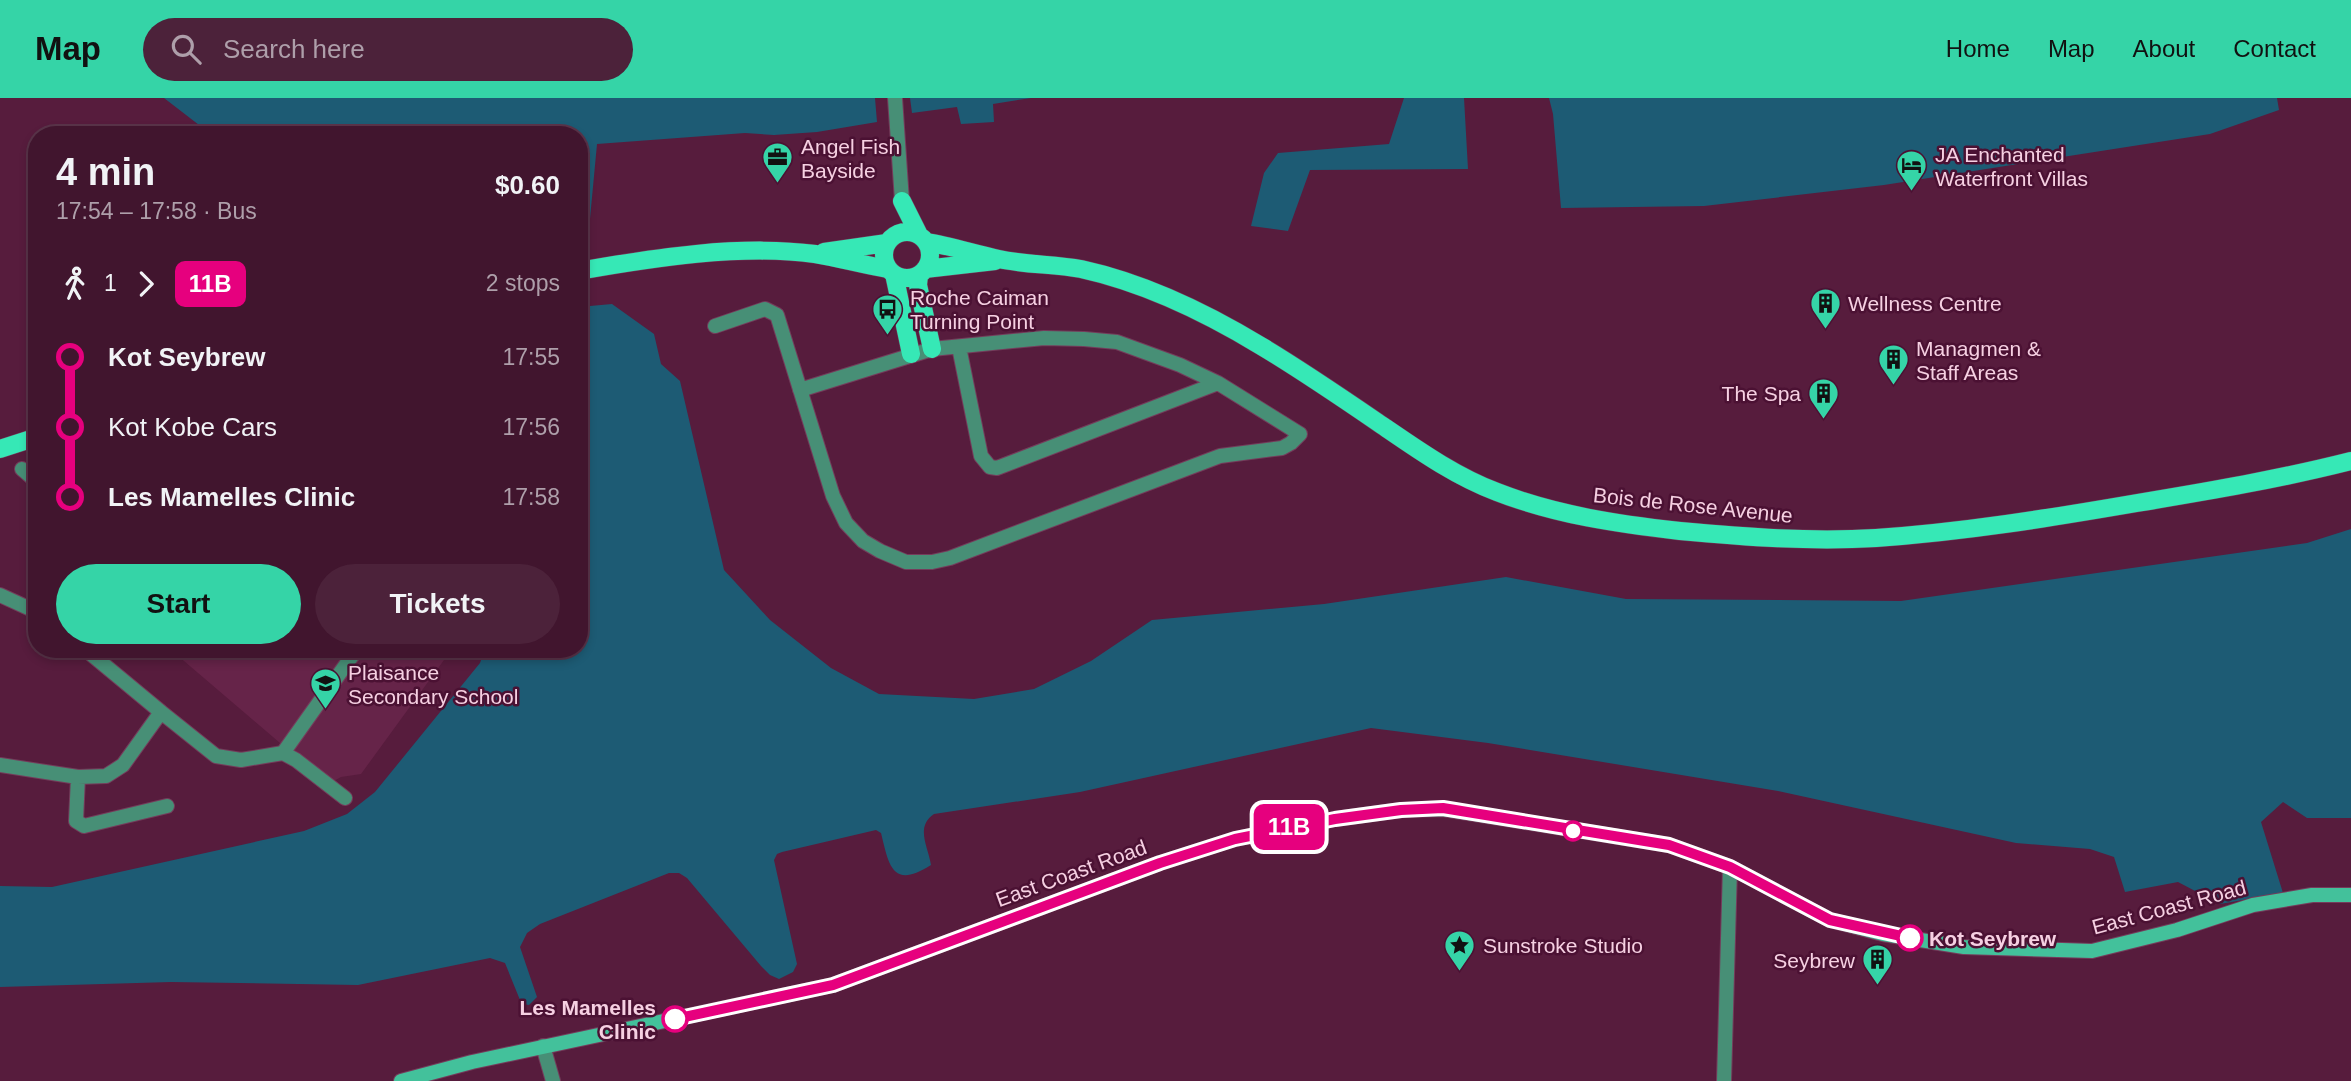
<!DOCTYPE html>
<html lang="en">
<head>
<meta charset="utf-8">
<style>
  :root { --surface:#41152e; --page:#4c223a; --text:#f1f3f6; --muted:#ae9faa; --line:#5a344a; --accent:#35d4a7 }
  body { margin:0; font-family:Helvetica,sans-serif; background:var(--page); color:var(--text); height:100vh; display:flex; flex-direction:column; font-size:26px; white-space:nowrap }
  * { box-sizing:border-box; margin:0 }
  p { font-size:23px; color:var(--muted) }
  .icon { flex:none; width:38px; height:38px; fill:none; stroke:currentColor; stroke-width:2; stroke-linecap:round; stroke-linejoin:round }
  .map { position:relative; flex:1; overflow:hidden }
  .details { position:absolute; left:28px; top:28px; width:560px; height:532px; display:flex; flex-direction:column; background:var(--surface); border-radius:28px; box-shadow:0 4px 10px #0003,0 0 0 2px var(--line) }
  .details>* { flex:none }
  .badge { padding:0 14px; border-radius:10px; font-size:24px; line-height:46px }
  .map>.badge { position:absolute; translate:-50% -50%; box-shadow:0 0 0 4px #fff }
  .legs { display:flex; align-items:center; gap:10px; height:77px; padding:0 28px; font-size:23px }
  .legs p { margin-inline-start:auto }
  .summary { display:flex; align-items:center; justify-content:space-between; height:119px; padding:0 28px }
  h1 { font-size:38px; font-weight:600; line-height:52px }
  .cta { display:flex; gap:14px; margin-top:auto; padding:14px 28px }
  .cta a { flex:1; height:80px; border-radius:42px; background:var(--accent); color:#111; font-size:28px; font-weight:600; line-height:80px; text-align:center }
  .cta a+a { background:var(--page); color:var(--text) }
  ul { padding:0 28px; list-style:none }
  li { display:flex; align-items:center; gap:24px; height:70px; font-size:26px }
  li i { display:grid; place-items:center; width:10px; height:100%; margin:0 9px; background:currentColor }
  li i::after { content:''; width:18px; height:18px; margin:-9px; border:5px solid; border-radius:50%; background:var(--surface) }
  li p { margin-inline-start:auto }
  li:first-child i { background:linear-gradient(#0000 50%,currentColor 0) }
  li:last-child i { background:linear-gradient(currentColor 50%,#0000 0) }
  header { display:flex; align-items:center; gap:42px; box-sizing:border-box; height:98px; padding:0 35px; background:var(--accent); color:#111 }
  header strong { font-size:33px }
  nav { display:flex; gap:38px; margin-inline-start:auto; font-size:24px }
  .search { width:490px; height:63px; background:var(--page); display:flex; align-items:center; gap:18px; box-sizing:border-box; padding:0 24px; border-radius:38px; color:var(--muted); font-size:26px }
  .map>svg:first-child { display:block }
</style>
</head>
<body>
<header>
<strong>Map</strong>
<div class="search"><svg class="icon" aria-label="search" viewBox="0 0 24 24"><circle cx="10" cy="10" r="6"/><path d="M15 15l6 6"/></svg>Search here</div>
<nav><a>Home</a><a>Map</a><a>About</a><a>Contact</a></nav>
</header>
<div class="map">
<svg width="2351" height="983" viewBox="0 0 2351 983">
  <rect width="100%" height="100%" fill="#571c3d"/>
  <path fill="#662449" d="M170 551H452L361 676 341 679 328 686Z"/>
  <path fill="#1d5b74" d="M164 0H875L877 24 817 34 774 37 745 35 597 46 588 142 579 144V37H212Z
    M910 0H1031L993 6 994 24 961 26 957 9 912 15Z
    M1404 0H1464L1468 71 1310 72 1288 133 1251 128 1264 75 1278 55 1389 46Z
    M1549 0H2277L2279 12 2210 36 1884 87 1704 108 1561 110 1553 16Z
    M612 206 654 236 661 266 680 283 724 472 770 522 831 570 879 596 974 601 1034 591 1091 563 1152 522 1324 506 1506 479 1626 501 1901 503 2307 445 2351 431V720H2307L2283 704 2261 724 2283 795 2220 806 2178 784 2125 794 2114 759 2090 751 2016 745 1778 693 1488 645 1371 630 1080 694 934 716C915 729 928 748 931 767 892 792 889 767 881 735L876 732 782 754 777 756 774 762 797 866 793 874 779 881 770 877 761 868 687 780 679 775H669L540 826 527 835 520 849 537 899 529 907 523 906 520 902 505 865 490 860 358 887 171 884 0 889V788L52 789 304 733 347 716 375 694 480 565 485 551H579V209Z"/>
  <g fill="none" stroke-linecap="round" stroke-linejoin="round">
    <defs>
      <path id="minor" d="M895 0 902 103
        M715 228 765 211 777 217 833 398 846 425 863 443 880 453 906 464H932L950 460 1220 358 1282 350 1291 345 1300 336 1218 285 1180 267 1117 244 1084 241 1044 240 932 251 800 292
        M959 249 981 358 990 369 997 370 1218 285
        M22 371 37 384
        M0 497 37 514
        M161 614 216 658 241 662 283 655 296 662 345 700
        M283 655 357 551
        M0 667 78 679 106 678 123 667 161 614 85 551
        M78 679 76 723 84 728 167 708
        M543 948 553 983
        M1724 983 1730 769"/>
      <path id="secondary" d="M401 983 472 964 833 887 1160 765 1235 741 1335 721 1401 712 1443 711 1669 747 1730 769 1830 822 1883 836 1964 849 2092 853 2177 832 2253 807 2312 797H2351"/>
      <path id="primary" d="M902 103 919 137
        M884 157a23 23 0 1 1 46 0a23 23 0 1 1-46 0Z
        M926 144C951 148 975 156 999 161 1026 167 1054 166 1081 171 1145 185 1205 214 1261 248 1303 273 1345 302 1386 330 1421 354 1457 379 1497 394 1556 417 1618 426 1680 433 1745 439 1811 444 1876 440 1963 434 2050 420 2137 405 2209 393 2280 381 2351 363
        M824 154 887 145
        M925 171 995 163
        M579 173C652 160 741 146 815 156 839 160 864 167 888 171
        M894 176 911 256
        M919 177 918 187 932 251
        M0 351 37 339"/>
    </defs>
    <use href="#minor" stroke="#743c5b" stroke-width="16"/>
    <use href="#secondary" stroke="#743c5b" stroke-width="16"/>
    <use href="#primary" stroke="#743c5b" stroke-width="19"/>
    <use href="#minor" stroke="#478f76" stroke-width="14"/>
    <use href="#secondary" stroke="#43c19b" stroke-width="14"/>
    <use href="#primary" stroke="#36e8b6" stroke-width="18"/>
  </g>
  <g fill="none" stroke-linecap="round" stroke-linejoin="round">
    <defs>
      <path id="line-1" d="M675 921 833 887 1160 765 1235 741 1335 721 1401 712 1443 710 1669 747 1730 769 1830 822 1910 840"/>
    </defs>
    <use href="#line-1" stroke="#fff" stroke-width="16"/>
    <use href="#line-1" stroke="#e6007e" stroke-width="10"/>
  </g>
  <defs>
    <symbol id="office-pin" viewBox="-11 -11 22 30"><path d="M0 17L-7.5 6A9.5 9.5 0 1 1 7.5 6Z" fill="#35d4a7" stroke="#4b1133"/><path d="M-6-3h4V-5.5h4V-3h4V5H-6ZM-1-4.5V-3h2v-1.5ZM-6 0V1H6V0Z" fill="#111"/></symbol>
    <symbol id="hotel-pin" viewBox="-11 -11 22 30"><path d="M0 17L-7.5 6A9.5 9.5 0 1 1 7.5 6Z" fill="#35d4a7" stroke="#4b1133"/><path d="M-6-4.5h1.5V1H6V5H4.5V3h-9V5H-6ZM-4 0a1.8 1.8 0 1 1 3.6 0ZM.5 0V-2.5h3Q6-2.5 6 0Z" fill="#111"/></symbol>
    <symbol id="building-pin" viewBox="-11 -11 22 30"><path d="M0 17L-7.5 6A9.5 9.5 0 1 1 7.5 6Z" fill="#35d4a7" stroke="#4b1133"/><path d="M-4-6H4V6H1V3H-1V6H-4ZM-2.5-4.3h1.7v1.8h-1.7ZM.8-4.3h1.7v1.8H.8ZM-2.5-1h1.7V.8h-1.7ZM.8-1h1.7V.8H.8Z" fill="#111"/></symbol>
    <symbol id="bus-pin" viewBox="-11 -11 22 30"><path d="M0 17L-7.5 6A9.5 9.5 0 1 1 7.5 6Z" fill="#35d4a7" stroke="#4b1133"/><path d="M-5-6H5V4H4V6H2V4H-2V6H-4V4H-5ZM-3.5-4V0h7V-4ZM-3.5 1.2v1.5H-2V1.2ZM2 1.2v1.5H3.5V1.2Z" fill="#111"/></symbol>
    <symbol id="school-pin" viewBox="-11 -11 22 30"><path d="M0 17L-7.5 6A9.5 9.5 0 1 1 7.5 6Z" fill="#35d4a7" stroke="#4b1133"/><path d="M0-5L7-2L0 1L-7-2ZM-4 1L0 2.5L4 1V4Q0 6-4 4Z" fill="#111"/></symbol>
    <symbol id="sight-pin" viewBox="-11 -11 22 30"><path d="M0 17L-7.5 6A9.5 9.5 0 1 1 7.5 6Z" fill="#35d4a7" stroke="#4b1133"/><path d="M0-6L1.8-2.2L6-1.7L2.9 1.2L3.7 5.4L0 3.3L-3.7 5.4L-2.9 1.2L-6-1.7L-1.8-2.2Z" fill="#111"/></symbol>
  </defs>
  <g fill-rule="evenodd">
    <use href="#office-pin" x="760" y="42" width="35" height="47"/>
    <use href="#hotel-pin" x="1894" y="50" width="35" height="47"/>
    <use href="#building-pin" x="1808" y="188" width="35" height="47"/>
    <use href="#bus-pin" x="870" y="194" width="35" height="47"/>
    <use href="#building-pin" x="1876" y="244" width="35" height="47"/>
    <use href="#building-pin" x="1806" y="278" width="35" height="47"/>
    <use href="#school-pin" x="308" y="568" width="35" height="47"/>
    <use href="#sight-pin" x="1442" y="830" width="35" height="47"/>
    <use href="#building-pin" x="1860" y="844" width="35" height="47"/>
  </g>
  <g fill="#fff" stroke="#e6007e" stroke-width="3.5">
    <circle cx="1573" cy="733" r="9"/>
    <circle cx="1910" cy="840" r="12"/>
    <circle cx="675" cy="921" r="12"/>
  </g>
  <g text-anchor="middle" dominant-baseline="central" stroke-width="5" stroke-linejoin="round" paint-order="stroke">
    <g font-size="21" fill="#f6d0e2" stroke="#4b1133" text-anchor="start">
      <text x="801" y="48">Angel Fish<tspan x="801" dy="24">Bayside</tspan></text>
      <text x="1935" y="56">JA Enchanted<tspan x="1935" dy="24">Waterfront Villas</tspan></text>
      <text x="910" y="199">Roche Caiman<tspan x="910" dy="24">Turning Point</tspan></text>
      <text x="1848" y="205">Wellness Centre</text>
      <text x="1916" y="250">Managmen &amp;<tspan x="1916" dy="24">Staff Areas</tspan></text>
      <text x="1801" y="295" text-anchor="end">The Spa</text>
      <text x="348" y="574">Plaisance<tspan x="348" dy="24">Secondary School</tspan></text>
      <text x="1483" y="847">Sunstroke Studio</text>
      <text x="1855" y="862" text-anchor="end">Seybrew</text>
    </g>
    <g font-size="21" fill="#f6d0e2" stroke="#4b1133">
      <text transform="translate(1693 407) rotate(6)">Bois de Rose Avenue</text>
      <text transform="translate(1071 775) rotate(-20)">East Coast Road</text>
      <text transform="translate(2169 809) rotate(-15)">East Coast Road</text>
    </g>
    <g font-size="21" font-weight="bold" fill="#f6d0e2" stroke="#4b1133" text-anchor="start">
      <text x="1929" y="840">Kot Seybrew</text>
      <text x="656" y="909" text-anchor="end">Les Mamelles<tspan x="656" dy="24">Clinic</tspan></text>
    </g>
  </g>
</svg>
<b class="badge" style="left:1289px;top:729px;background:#e6007e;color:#fff">11B</b>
<section class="details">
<div class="summary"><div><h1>4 min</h1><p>17:54 – 17:58 · Bus</p></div><b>$0.60</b></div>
<div class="legs"><svg class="icon" aria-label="walk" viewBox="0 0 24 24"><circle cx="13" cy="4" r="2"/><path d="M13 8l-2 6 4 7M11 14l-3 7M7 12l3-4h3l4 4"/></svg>1<svg class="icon" aria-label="forward" viewBox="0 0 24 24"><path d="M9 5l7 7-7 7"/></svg><b class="badge" style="background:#e6007e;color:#fff">11B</b><p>2 stops</p></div>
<ul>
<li><i style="color:#e6007e"></i><b>Kot Seybrew</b><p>17:55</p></li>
<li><i style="color:#e6007e"></i><span>Kot Kobe Cars</span><p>17:56</p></li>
<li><i style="color:#e6007e"></i><b>Les Mamelles Clinic</b><p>17:58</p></li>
</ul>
<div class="cta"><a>Start</a><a>Tickets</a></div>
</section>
</div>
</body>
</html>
